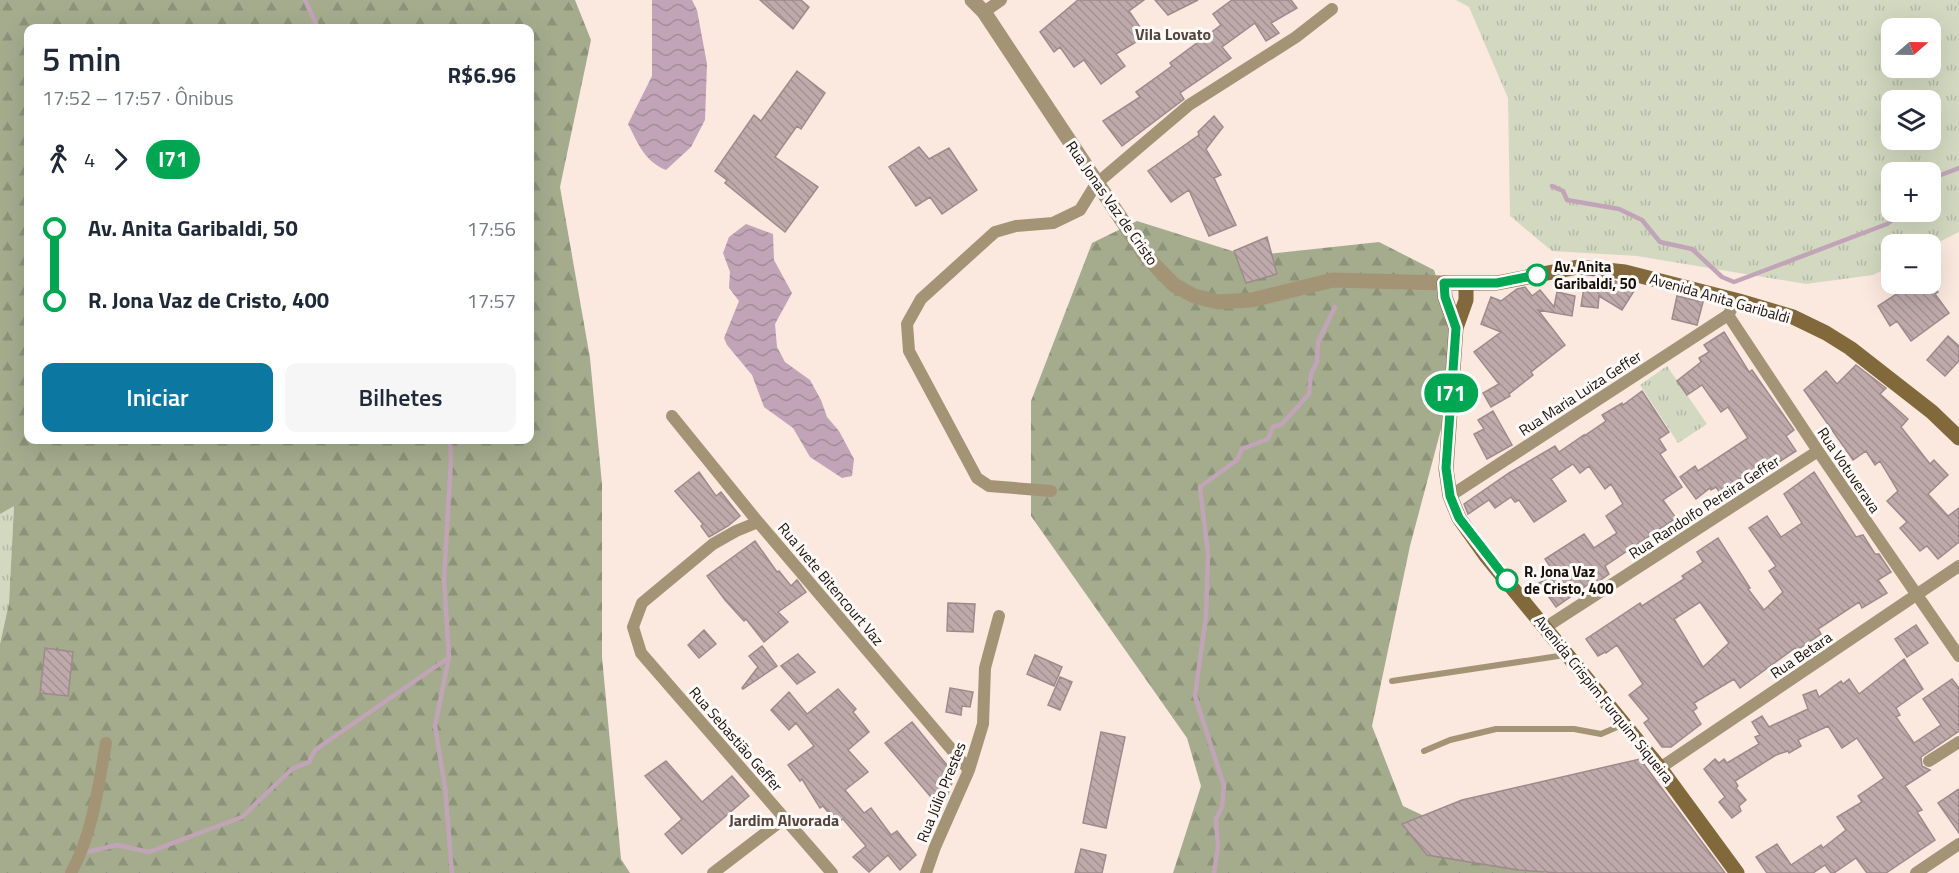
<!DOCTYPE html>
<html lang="pt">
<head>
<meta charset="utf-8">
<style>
  :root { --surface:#fff; --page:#f6f6f7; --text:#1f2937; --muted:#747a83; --accent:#0c78a2 }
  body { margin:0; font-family:"Titillium Web",sans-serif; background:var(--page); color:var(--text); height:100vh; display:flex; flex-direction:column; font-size:22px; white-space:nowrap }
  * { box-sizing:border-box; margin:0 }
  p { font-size:20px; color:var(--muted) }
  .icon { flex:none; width:33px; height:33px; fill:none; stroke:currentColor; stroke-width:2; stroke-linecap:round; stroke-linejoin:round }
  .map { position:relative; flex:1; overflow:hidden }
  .details { position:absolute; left:24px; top:24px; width:510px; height:420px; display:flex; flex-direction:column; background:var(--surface); border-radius:12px; box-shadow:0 6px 24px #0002 }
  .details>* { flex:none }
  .badge { padding:0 12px; border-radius:20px; font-size:21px; line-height:39px }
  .needle { width:39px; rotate:70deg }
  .buttons { position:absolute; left:1881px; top:18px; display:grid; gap:12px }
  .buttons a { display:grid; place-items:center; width:60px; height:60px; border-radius:12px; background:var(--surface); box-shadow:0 6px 24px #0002; font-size:30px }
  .map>.badge { position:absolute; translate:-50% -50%; box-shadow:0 0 0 3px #fff }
  .legs { display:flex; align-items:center; gap:9px; height:66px; padding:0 18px; font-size:20px }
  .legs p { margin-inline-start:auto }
  .overview { display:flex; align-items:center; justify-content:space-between; height:102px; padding:0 18px }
  h1 { font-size:33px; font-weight:600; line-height:45px }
  .action { display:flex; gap:12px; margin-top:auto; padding:12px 18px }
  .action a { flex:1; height:69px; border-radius:12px; background:var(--accent); color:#fff; font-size:24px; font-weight:600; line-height:69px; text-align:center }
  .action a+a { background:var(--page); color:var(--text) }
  ul { padding:0 18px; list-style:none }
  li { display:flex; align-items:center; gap:21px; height:72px; font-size:22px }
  li i { display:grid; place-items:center; width:9px; height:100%; margin:0 8px; background:currentColor }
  li i::after { content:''; width:15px; height:15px; margin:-8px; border:4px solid; border-radius:50%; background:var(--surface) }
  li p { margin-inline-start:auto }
  li:first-child i { background:linear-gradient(#0000 50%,currentColor 0) }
  li:last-child i { background:linear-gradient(currentColor 50%,#0000 0) }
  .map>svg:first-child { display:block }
</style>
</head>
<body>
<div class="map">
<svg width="1959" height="873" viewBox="0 0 1959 873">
  <defs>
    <pattern id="grass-tufts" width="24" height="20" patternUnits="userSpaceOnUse" patternTransform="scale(1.5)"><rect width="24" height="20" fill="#d3d9c0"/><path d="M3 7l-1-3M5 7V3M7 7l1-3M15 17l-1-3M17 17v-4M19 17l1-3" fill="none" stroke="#b4b9a4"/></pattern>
    <pattern id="forest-firs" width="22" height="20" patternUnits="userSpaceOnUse" patternTransform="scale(1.5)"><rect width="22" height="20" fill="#a5ac8e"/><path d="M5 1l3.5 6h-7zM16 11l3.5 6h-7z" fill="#8d9379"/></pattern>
    <pattern id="water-waves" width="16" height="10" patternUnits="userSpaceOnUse" patternTransform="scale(1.5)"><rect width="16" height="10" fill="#c1a4b7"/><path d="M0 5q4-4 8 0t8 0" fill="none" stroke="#a58c9c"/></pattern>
    <pattern id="building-back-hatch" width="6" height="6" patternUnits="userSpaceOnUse" patternTransform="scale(1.5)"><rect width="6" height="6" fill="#beaaab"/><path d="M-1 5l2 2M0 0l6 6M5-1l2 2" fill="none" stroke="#a39192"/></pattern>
  </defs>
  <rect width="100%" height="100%" fill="#fbe8df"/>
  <path fill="url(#grass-tufts)" fill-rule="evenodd" d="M1456 0H1959V232L1931 246 1930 244H1892L1891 266 1873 275 1806 284 1637 256 1552 251 1510 216 1508 98 1469 7ZM1892 28H1930V68H1892ZM1892 100H1930V140H1892ZM1892 172H1930V212H1892Z
    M1667 366 1707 424 1678 443 1640 385Z
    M14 505 9 603 0 644V514Z"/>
  <path fill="url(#forest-firs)" fill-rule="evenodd" d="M0 0H575L591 40 560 187 590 358 602 484V657L621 859 630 873H0V644L9 603 14 506 0 514ZM28 28H530V440H28Z
    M1137 221 1248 256 1379 242 1434 270 1461 354 1410 546 1372 726 1403 806 1545 873H1173L1201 786 1187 738 1031 516V401L1092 243Z"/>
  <path fill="url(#water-waves)" d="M652 0H692L697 10 707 64 705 120 691 147 666 170C644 161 638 143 628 124L652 76Z
    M746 224 773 234 774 260 792 293 775 324 777 347 785 362 810 380 821 400 827 417 839 431 854 459 852 476 842 478 810 457 793 428 764 407 752 375 727 345 724 338 739 301 729 288 730 272 723 253 729 237Z"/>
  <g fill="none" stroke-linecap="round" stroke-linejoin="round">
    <path stroke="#c1a4b7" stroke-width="4.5" d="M305 0 318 28
      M1930 179 1959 168
      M1552 186 1563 191 1567 200 1619 209 1642 220 1660 242 1692 249 1722 277 1734 282 1887 224 1903 212
      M450 440 451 460 444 579 449 657 435 726 445 787 452 873
      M82 853 117 845 149 852 242 817 292 769 309 762 315 750 448 658
      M1214 873 1218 847 1216 819 1222 807 1224 786 1195 696 1206 616 1208 554 1200 487 1237 460 1242 449 1268 439 1273 427 1282 424 1309 394 1311 374 1317 362 1318 342 1335 307"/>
  </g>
  <path fill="url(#building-back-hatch)" stroke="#9e8a8b" stroke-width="1.5" fill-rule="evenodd" d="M760 0H801L809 7 793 29Z
    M1078 0H1144L1129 11 1146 36 1116 54 1125 66 1101 84 1084 60 1074 67 1060 47 1054 52 1040 32Z
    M1155 0H1198L1168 15Z
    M1232 0H1291L1297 8 1271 23 1279 33 1266 41 1255 23 1222 47 1231 58 1180 93 1184 99 1122 146 1103 121 1140 97 1136 92 1172 66 1170 63 1221 25 1213 14Z
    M797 71 825 93 801 129 797 126 775 157 818 187 785 232 725 183 727 180 715 171 754 115 761 121Z
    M1214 116 1223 127 1206 149 1221 175 1214 178 1236 225 1209 236 1189 190 1171 202 1148 171 1199 135 1198 132Z
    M919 147 929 159 949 148 977 190 942 214 930 197 916 206 889 167Z
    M1267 237 1277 274 1246 283 1234 251Z
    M1615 281 1634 291 1622 310 1599 296 1598 308 1581 306 1584 287 1577 282 1612 286Z
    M1912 284H1932L1938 292 1935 294 1949 313 1911 341 1897 321 1890 326 1878 306Z
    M1525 287 1532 296 1540 290 1554 307 1557 292 1575 296 1572 316 1538 310 1565 345 1531 372 1533 375 1509 394 1510 396 1491 407 1483 393 1499 384 1474 352 1501 332 1481 324 1491 297 1501 301 1517 289Z
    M1677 296 1703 302 1697 325 1672 319Z
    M1724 332 1749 372 1752 370 1794 430 1786 436 1796 451 1748 482 1744 476 1720 493 1716 487 1711 490 1710 488 1696 499 1680 477 1695 466 1698 471 1748 438 1728 407 1721 412 1702 385 1687 395 1677 381 1701 362 1699 358 1709 352 1704 345Z
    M1948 336 1959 346V361L1945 376 1927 360Z
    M1856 365 1886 388 1880 394 1908 419 1901 427 1930 464 1934 460 1948 475 1928 494 1948 516 1959 508V542L1938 559 1927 546 1920 551 1900 528 1907 522 1887 501 1898 491 1880 461 1875 465 1866 451 1853 460 1804 390 1826 371 1837 384Z
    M1642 391 1669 432 1659 439 1666 450 1660 454 1682 487 1663 500 1676 518 1605 566 1609 574 1598 582 1596 579 1556 607 1539 583 1555 574 1545 559 1584 534 1594 548 1617 533 1606 516 1623 504 1611 484 1605 489 1589 466 1580 473 1573 464 1551 479 1566 501 1534 522 1519 500 1515 502 1511 497 1495 508 1489 500 1468 514 1464 504 1509 473 1555 446 1559 452 1584 435V436L1606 421 1602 415 1622 403 1623 405Z
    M1493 411 1512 445 1487 459 1474 434 1484 429 1478 420Z
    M699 472 716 496 721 492 740 516 728 526 709 537 701 526 703 524 675 491Z
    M1814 472 1856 537 1863 535 1875 554H1879L1891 572 1878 580 1887 593 1862 608 1859 602 1818 629 1821 634 1797 650 1795 648 1740 688 1734 679 1694 703 1697 708 1693 711 1701 724 1671 747H1662L1644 723 1649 719 1629 695 1643 684 1617 645 1606 653 1605 652 1598 656 1586 639 1640 603 1642 606 1684 579 1682 576 1703 562 1697 552 1718 538 1750 588 1748 589 1764 610 1783 592 1769 571 1776 566 1749 528 1767 516 1781 537 1802 523 1784 494ZM1700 602 1729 643 1703 667 1674 619Z
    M755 541 777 572 779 571 791 586 797 580 806 592 778 612 788 622 764 642 746 619 744 621 725 600 707 576Z
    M948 603 975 604 973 632 947 631Z
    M1916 625 1928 643 1907 657 1895 639Z
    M704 630 716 644 699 658 688 645Z
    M762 646 777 666 743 689 742 688 758 667 749 656Z
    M45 648 73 652 68 696 40 693Z
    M798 654 815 672 797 684 781 666Z
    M1035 655 1062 667 1054 686 1027 674Z
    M1904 659 1923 689 1896 708 1900 715 1896 717 1914 743 1941 725 1923 699 1952 679 1959 688V731L1921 757 1922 766 1930 770 1905 786 1922 810 1917 812 1935 840 1886 873H1867L1856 858 1834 873H1831L1825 865 1813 873H1767L1756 857 1777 844 1791 865 1821 845 1823 848 1846 830 1837 817 1862 802 1858 796 1884 778 1857 738 1842 748 1828 726 1798 740 1801 746 1789 753 1788 751 1776 755 1735 781 1738 786 1736 788 1746 800 1739 806 1741 811 1732 818 1719 802 1725 797 1704 769 1715 759 1719 763 1724 759 1727 763 1759 744 1755 737 1760 735 1752 722 1762 716 1769 727 1808 709 1803 695 1816 690 1819 697 1841 681 1843 684 1849 679 1859 694Z
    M1060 677 1072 682 1060 710 1048 705Z
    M950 688 973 692 970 707 962 706 961 715 946 712Z
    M838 689 856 709 853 712 869 732 848 750 868 772 845 790 864 813 871 808 891 835 897 831 916 855 900 870 888 855 869 872 853 857 866 846 843 819 837 823 823 806 820 808 802 779 800 781 788 765 814 746 796 723 789 730 771 710 789 692 807 714Z
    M912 722 955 775 942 810 885 743Z
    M1101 732 1125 737 1106 828 1083 823Z
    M1640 759 1725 873H1559L1518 870 1427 855 1402 824 1462 800Z
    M666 761 702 802 732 776 749 796 682 854 665 834 682 819 645 776Z
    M1959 789V833L1938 803Z
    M1081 849 1106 855 1102 873H1075Z"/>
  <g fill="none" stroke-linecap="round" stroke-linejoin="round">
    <path stroke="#a49476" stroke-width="6" d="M1392 681 1565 655
      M1424 751 1450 740 1496 729H1574L1601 734 1624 724"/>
    <path stroke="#a49476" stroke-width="12" d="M984 12 1001 0
      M1728 315 1818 451 1959 656
      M672 416 758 522 969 770
      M1051 491 989 486 977 478 909 351 907 324 921 299 995 232 1016 226 1053 223 1080 210 1096 184 1189 105 1296 37 1332 9
      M1450 496 1728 315 1731 310
      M758 522 736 531 713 544 642 603 633 627 641 653 832 873
      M1546 627 1818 451
      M1929 761 1959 742
      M1660 768 1959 566
      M71 873C93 833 98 788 106 743
      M713 873 785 818
      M926 873 935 847 969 770 983 724 985 668 999 616
      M1916 873 1959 844"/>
    <path stroke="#a49476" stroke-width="15" d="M972 0 984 12 1145 255 1174 285 1194 296 1218 302 1252 300 1333 280 1444 283"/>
    <path stroke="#81693c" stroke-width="15" d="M1466 284V300L1456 328 1446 469 1450 496 1459 518 1486 556 1660 768 1737 873
      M1456 328 1445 297 1444 283H1497L1578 267 1625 272 1739 301 1793 317 1826 333 1850 348 1932 412 1959 438"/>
  </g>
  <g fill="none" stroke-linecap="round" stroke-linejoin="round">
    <defs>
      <path id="line-1" d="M1507 580 1459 518 1450 496 1446 468 1456 328 1445 297 1444 283H1497L1537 275"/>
    </defs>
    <use href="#line-1" stroke="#fff" stroke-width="14"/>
    <use href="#line-1" stroke="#00a651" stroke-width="9"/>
  </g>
  <g fill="#fff" stroke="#00a651" stroke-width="3">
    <circle cx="1537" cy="275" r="10"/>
    <circle cx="1507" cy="580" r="10"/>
  </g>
  <g text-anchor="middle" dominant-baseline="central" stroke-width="6" stroke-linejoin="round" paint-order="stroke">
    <g font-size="15" fill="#17100d" stroke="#fcf9f7">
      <text transform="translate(1112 203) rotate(55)">Rua Jonas Vaz de Cristo</text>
      <text transform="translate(1720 298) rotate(16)">Avenida Anita Garibaldi</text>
      <text transform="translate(1580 393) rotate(-33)">Rua Maria Luiza Geffer</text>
      <text transform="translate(1849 470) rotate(56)">Rua Votuverava</text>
      <text transform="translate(1704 507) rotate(-33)">Rua Randolfo Pereira Geffer</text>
      <text transform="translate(831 584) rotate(50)">Rua Ivete Bitencourt Vaz</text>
      <text transform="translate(1801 655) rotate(-34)">Rua Betara</text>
      <text transform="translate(1604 699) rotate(51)">Avenida Crispim Furquim Siqueira</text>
      <text transform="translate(736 739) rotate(49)">Rua Sebastião Geffer</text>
      <text transform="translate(941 792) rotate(-68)">Rua Júlio Prestes</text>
    </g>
    <g font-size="15" font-weight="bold" fill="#17100d" stroke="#fcf9f7" text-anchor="start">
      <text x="1554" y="266">Av. Anita<tspan x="1554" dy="17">Garibaldi, 50</tspan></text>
      <text x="1524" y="571">R. Jona Vaz<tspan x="1524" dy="17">de Cristo, 400</tspan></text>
    </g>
    <g font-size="16" font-weight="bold" fill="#54453e" stroke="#fcf9f7">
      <text x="1173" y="34">Vila Lovato</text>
      <text x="784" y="820">Jardim Alvorada</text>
    </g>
  </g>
</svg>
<div class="buttons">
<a><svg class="needle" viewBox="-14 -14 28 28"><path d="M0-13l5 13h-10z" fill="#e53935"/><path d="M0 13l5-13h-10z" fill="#747a83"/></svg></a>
<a><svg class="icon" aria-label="layers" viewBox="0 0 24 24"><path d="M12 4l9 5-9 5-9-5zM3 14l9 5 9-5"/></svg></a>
<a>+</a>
<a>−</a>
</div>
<b class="badge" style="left:1451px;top:393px;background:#00a651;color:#fff">I71</b>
<section class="details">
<div class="overview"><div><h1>5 min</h1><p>17:52 – 17:57 · Ônibus</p></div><b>R$6.96</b></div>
<div class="legs"><svg class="icon" aria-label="walk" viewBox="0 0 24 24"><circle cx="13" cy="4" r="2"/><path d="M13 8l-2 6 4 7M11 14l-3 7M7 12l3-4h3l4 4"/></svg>4<svg class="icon" aria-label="forward" viewBox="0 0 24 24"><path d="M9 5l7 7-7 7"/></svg><b class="badge" style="background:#00a651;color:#fff">I71</b></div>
<ul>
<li><i style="color:#00a651"></i><b>Av. Anita Garibaldi, 50</b><p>17:56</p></li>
<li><i style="color:#00a651"></i><b>R. Jona Vaz de Cristo, 400</b><p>17:57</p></li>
</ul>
<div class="action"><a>Iniciar</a><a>Bilhetes</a></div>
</section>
</div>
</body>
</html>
